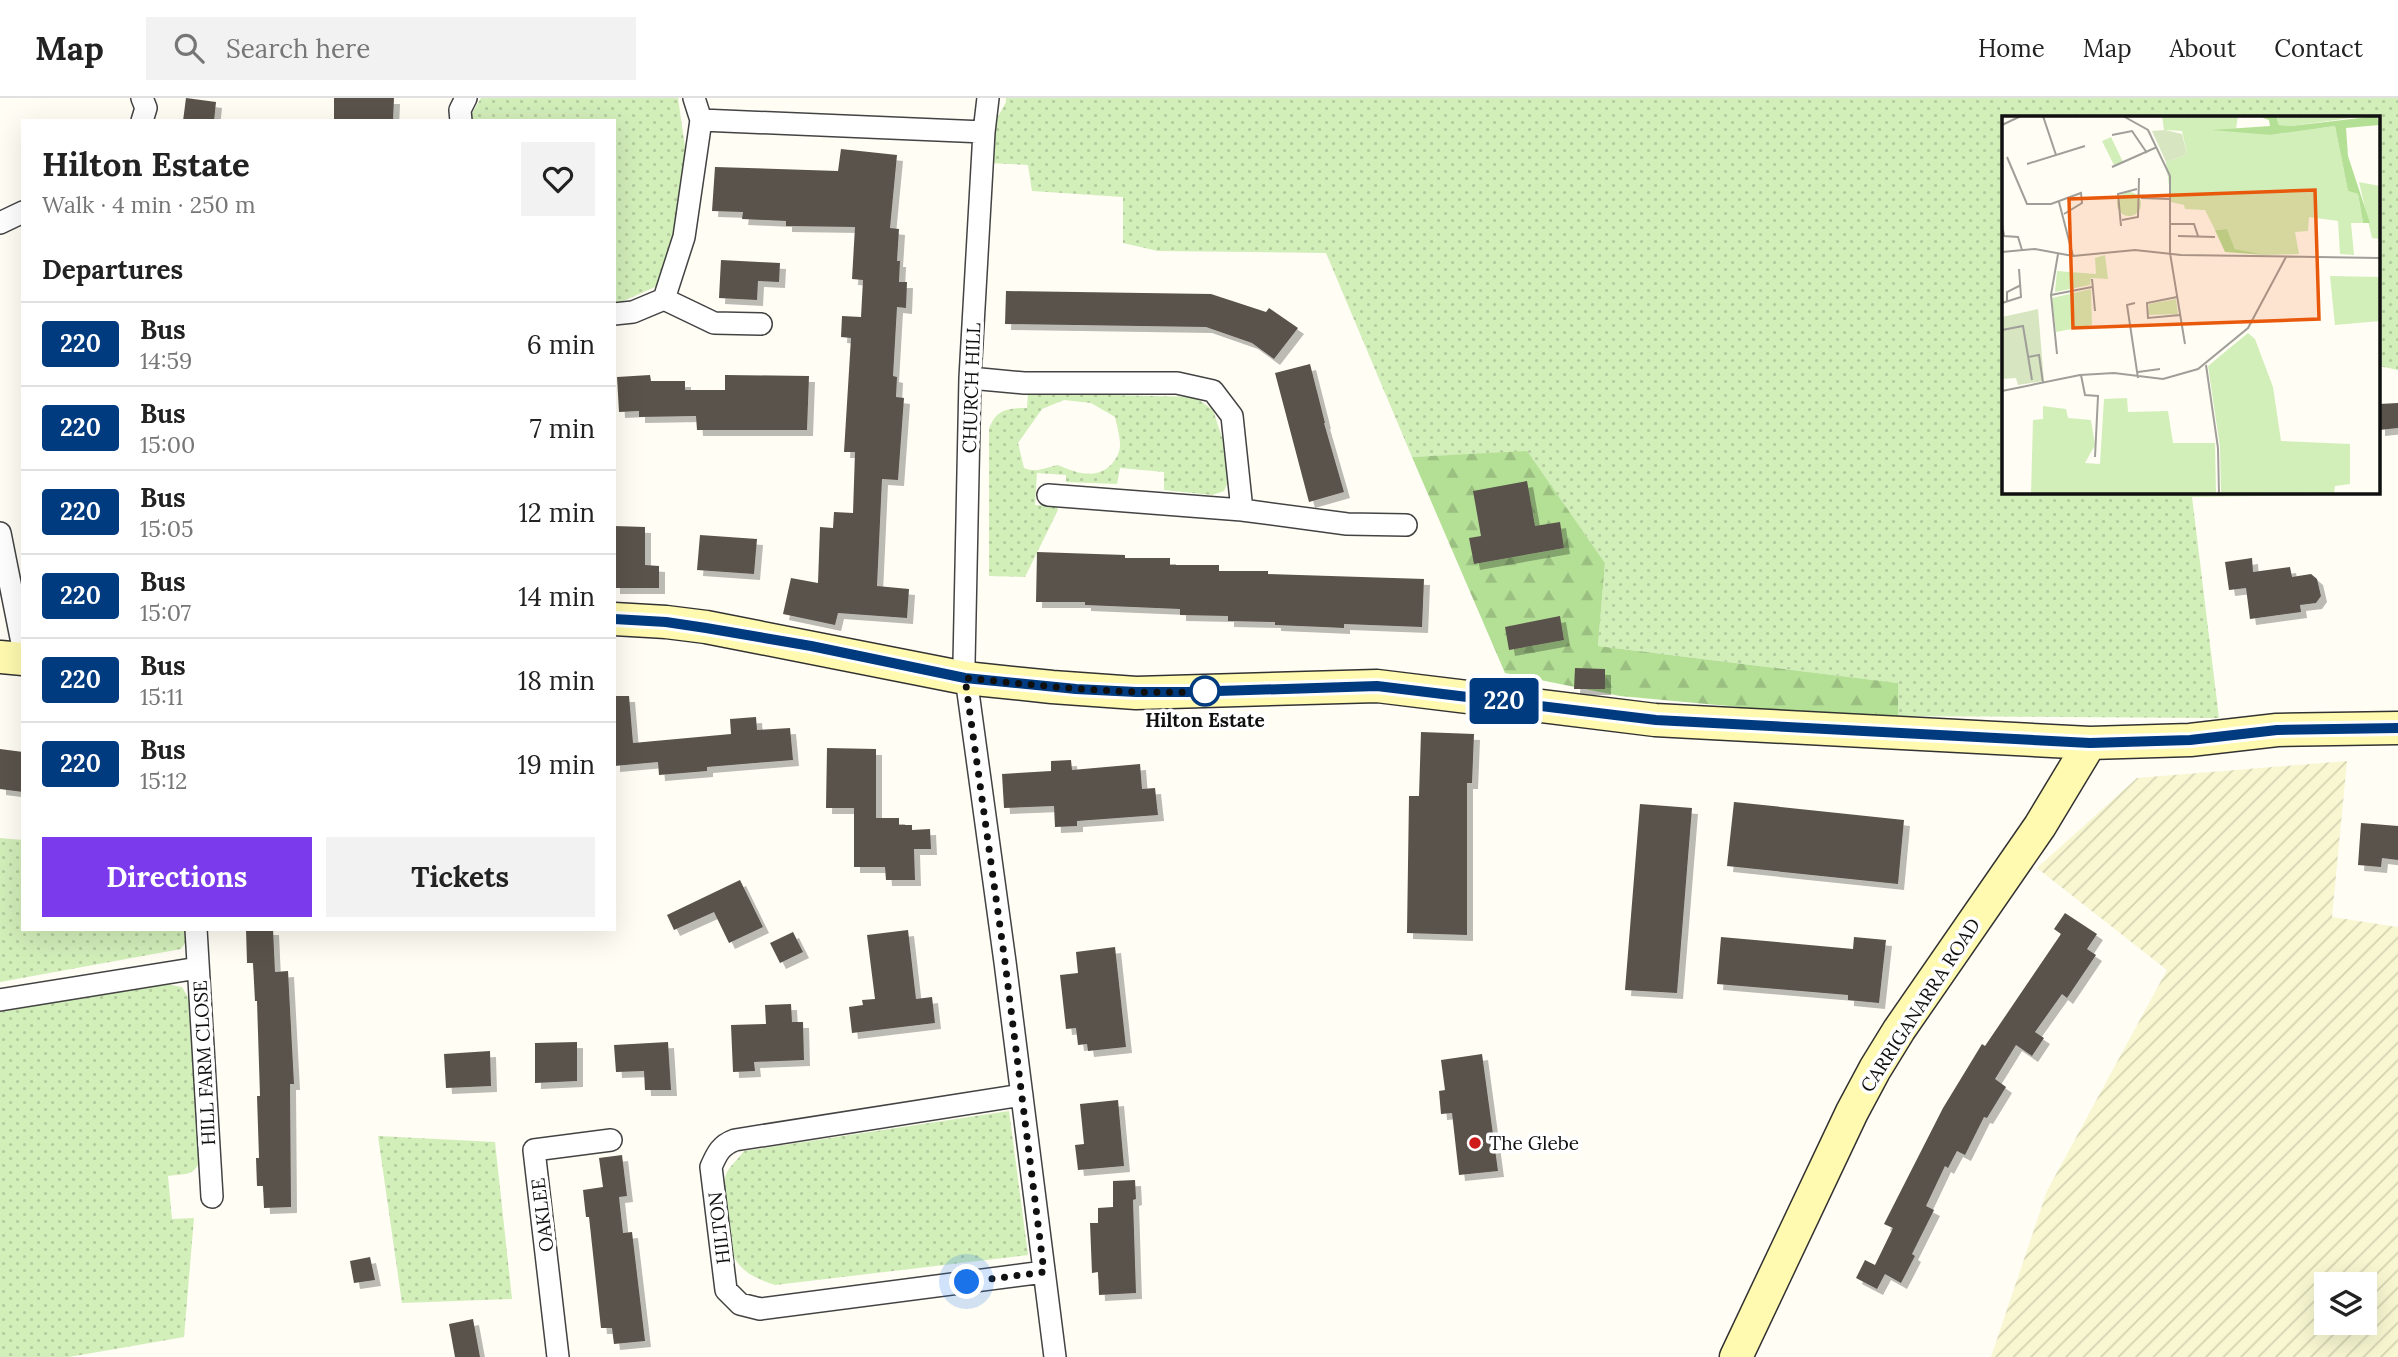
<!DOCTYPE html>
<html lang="en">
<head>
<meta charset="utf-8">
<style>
  :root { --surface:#fff; --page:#f2f2f2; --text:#222; --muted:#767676; --line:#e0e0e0; --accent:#7c3aed }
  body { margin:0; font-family:Lora,serif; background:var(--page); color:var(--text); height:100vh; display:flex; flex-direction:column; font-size:26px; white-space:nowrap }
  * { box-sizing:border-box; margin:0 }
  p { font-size:23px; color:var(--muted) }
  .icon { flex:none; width:38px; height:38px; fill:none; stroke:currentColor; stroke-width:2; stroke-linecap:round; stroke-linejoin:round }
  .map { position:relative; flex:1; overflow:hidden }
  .details { position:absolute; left:21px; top:21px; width:595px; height:812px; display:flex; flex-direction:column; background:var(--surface); border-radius:0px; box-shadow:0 7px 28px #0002 }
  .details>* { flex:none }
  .badge { padding:0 14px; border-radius:5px; font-size:24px; line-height:46px }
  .buttons { position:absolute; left:2314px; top:1174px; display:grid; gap:14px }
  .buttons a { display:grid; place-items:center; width:63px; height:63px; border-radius:0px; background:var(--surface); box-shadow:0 7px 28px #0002; font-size:35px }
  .you { position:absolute; width:35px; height:35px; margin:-18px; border:5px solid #fff; border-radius:50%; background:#1a73e8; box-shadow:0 0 0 10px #1a73e833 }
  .map>.badge { position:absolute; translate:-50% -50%; box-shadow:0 0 0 4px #fff }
  h2 { padding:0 21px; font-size:26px; line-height:63px }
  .round { display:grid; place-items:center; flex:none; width:74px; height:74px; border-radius:0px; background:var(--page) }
  .head { display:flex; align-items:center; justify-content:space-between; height:119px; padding:0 21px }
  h1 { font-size:33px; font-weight:800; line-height:52px }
  .button { display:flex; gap:14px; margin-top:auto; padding:14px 21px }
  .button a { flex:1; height:80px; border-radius:0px; background:var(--accent); color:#fff; font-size:28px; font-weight:800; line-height:80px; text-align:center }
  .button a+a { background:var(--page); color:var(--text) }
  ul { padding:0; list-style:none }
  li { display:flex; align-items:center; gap:21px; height:84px; padding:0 21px; border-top:2px solid var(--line) }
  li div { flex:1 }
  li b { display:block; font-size:26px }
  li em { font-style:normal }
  li .badge { min-width:77px; font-weight:700; text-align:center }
  header { display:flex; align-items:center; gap:42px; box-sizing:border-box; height:98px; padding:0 35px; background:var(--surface); border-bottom:2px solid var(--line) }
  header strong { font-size:33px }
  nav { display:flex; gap:38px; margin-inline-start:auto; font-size:24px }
  .search { width:490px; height:63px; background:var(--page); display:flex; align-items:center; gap:18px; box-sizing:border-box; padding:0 24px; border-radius:0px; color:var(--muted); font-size:26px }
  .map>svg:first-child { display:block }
</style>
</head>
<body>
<header>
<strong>Map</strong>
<div class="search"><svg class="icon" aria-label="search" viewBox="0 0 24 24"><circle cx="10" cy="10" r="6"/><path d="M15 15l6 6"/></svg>Search here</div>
<nav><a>Home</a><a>Map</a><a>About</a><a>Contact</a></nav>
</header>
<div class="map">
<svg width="2398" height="1259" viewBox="0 0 2398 1259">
  <defs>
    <pattern id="farmland-furrows" width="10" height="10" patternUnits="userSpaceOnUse" patternTransform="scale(1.75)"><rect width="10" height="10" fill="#f8f7d1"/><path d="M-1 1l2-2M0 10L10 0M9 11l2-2" fill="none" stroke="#d4d3b2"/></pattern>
    <pattern id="green-dots" width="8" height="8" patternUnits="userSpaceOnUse" patternTransform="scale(1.75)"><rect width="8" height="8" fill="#d2eeb9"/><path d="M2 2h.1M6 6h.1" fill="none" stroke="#b3cb9e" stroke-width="1.8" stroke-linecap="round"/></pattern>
    <pattern id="forest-firs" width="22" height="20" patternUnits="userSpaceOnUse" patternTransform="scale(1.75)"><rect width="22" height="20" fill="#b4e096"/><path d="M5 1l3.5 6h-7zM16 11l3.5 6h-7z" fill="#9abf80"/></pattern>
    <filter id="shadow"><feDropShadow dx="6" dy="6" stdDeviation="0" flood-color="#0004"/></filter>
  </defs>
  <rect width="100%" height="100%" fill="#fffdf4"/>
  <path fill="url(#farmland-furrows)" fill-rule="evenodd" d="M2347 663 2332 819 2398 829V1259H1991L2047 1093 2167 872 2037 770 2137 680ZM2326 1186H2364V1225H2326Z"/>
  <path fill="url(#green-dots)" fill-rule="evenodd" d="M481 0H678L691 91 662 186 614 207V23H471V17Z
    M1006 0H2398V272L2379 268V19H2004V394H2321V397L2192 399 2219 620 1898 618 1897 585 1598 548 1605 465 1527 354 1412 359 1326 155 1158 153 1123 145V99L1032 93 1028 67 991 65 990 33 1006 4Z
    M1028 295 1195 299 1213 312 1233 373 1224 393 1212 397 1164 392V374L1120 370 1117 386 1066 384V377L1037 375 1035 407 1057 408 1058 412 1025 479 989 478V331C996 311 1008 310 1027 310ZM1064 302 1091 305 1115 319C1117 328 1120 338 1120 347 1120 355 1116 361 1111 367 1095 382 1076 375 1058 367 1044 370 1037 375 1024 370L1018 345 1042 311Z
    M0 740 23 742V831H185V845L181 851 0 884Z
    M162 885 182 889 191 904 201 1061C193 1080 185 1075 168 1078L172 1121 194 1120 184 1239 69 1259H0V914Z
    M1009 1013 1028 1157 775 1187C760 1182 744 1176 735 1161 726 1145 719 1091 727 1074 731 1067 739 1060 744 1053Z
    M378 1038 495 1044 512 1201 402 1205Z"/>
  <path fill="url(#forest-firs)" d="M1527 353 1605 465 1598 548 1898 585V618L1761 611 1620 598 1505 575 1412 359Z"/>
  <path fill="#5a524c" filter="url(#shadow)" d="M186 0 216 4 214 23H183Z
    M334 0H394L393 23 334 21Z
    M841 51 897 57 890 130 899 131 897 163H900L899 184H907L906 210 897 209 893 278 897 279 896 299 904 300 898 382 882 381 877 488 909 491 907 520 838 515 835 527 783 516 791 480 818 485 820 429 833 430 834 414 853 415 855 354H844L851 240 841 239 842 218 861 219 863 182 852 181 855 129 786 128V123L742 121 743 114 712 113 715 69 838 73Z
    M721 162 780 165 779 184 758 183 757 202 719 200Z
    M1006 193 1211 196 1266 214 1269 210 1298 230 1274 261 1252 245 1206 229 1005 226Z
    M1310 266 1325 325H1324L1344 394 1309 404 1275 275Z
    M650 277 651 283H685V292H725V277L809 278 807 332H697L696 318 639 319V313L619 314 617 279Z
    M2398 305V330L2379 332V306Z
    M1527 383 1535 428 1560 424 1564 450 1474 466 1469 440 1481 438 1473 393Z
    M614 428 645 429V467L659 468V490H614Z
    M700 437 757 441 754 476 697 472Z
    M1037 454 1125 457V460H1170V467H1219V473H1268V476L1424 481 1422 529 1344 526V530L1323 529 1275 527V524L1228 523V518L1180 517V511L1085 507V504H1036Z
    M2252 460 2253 474 2290 469 2292 479 2311 476 2317 481 2321 498 2316 505 2300 507 2301 514 2250 521 2246 490 2229 492 2225 464Z
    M1560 518 1564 542 1509 552 1505 529Z
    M1575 570 1605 571V591H1574Z
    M614 598H629L633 645 731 636 730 621 756 619 757 632 790 630 793 662 707 669V673L659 677 658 664 614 668Z
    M1421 634 1474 636 1472 685H1467V837L1407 835 1409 698H1419Z
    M827 650 876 651V720H899V727H912V732L930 731 931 751H914L915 782H886L885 769H854V710H826Z
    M0 651 23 654V694L0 691Z
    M1071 662 1072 672 1140 666 1142 691 1155 690 1158 717 1077 723V728L1055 729 1054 708 1004 710 1002 676 1051 673V663Z
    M1734 704 1904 722 1898 786 1727 768Z
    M1640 706 1692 710 1677 895 1625 892Z
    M2361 725 2398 728V762L2382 760 2381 769 2358 767Z
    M740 782 763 829 729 845 714 814 674 832 667 817Z
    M2065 815 2097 836 2087 851 2096 857 2067 900 2062 896 2035 934 2044 940 2032 958 2016 947 1995 981 2006 989 1987 1020 1984 1019 1965 1057 1957 1053 1948 1070 1945 1068 1926 1108 1934 1112 1912 1156 1915 1158 1901 1185 1885 1176 1877 1191 1856 1180 1865 1162 1875 1167 1893 1130 1884 1126 1943 1010 1982 946 1985 948 2061 836 2054 831Z
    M246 831H273L275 874 288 873 294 986H290L291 1109 264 1110 263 1088H257L256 1060H259L257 998H260L257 903H255L253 865H247Z
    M908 832 916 901 932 899 935 925 852 935 849 909 863 907 862 902 875 901 867 837Z
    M793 834 803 854 780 865 770 845Z
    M1721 839 1853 851 1854 839 1886 842 1879 905 1848 902V897L1717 886Z
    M1115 849 1126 949 1088 953 1087 946 1078 947 1076 930 1066 931 1060 877 1078 875 1076 854Z
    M791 906 792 924H803L804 962 754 964 755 973 733 974 731 927 766 926 765 907Z
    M577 944V983L535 985V945Z
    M668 944 671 992H645L644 973 616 974 614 947Z
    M490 953 491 988 446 990 444 956Z
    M1482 956 1498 1073 1459 1077 1452 1015 1441 1016 1439 993 1445 992 1441 962Z
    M1118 1002 1124 1068 1078 1072 1075 1047 1084 1046 1080 1006Z
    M622 1057 627 1098 619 1099 623 1135 632 1134 645 1243 614 1246 612 1230H601L589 1119H586L583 1092 603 1089 599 1060Z
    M1135 1082 1136 1101 1133 1102 1136 1195 1099 1197 1098 1174 1092 1175 1090 1125H1098V1110L1113 1109V1083Z
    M370 1159 375 1182 354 1185 350 1163Z
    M473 1221 480 1259H455L449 1226Z"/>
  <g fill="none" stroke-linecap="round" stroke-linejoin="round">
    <defs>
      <path id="street" d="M988 0 984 34 970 280 964 565 1005 864 1055 1259
        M701 22 984 34
        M142 23 146 10 142 0
        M461 23 460 12 466 0
        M0 125 23 114
        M664 201 714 225 761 226
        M614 216 633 214 664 201 684 139 701 22 694 0
        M970 280 1024 285H1177L1213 293 1232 318 1242 412
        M1048 397 1242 412 1347 426 1406 427
        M0 435 23 550
        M196 831 212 1099
        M0 902 198 870
        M1022 997 735 1042C721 1047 717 1055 711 1069L726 1192 740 1206 760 1211 1044 1174
        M558 1259 534 1052 611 1042"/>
      <path id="secondary" d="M614 521 666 524 706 529 965 580 1052 589 1136 595 1377 588 1655 622 2090 645 2190 642 2277 632 2398 630
        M0 559 23 561
        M1736 1259 1852 1014 1875 971 1899 932 2040 728 2090 645"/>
    </defs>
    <use href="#street" stroke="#434343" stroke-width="24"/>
    <use href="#secondary" stroke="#323232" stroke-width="35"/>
    <use href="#street" stroke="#fff" stroke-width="21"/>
    <use href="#secondary" stroke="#fffaaf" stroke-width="32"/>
  </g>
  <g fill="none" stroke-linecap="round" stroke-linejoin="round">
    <defs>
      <path id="line" d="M614 521 666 524 706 530 811 548 965 580 1076 591 1136 594H1187L1377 588 1656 622 2090 645 2190 642 2277 632 2398 630"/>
    </defs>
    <use href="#line" stroke="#fff" stroke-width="16"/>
    <use href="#line" stroke="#003b80" stroke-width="10"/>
    <path stroke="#101010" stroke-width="7" stroke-dasharray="0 12.6" d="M967 1184 1044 1174 1005 864 965 580C1046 588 1128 598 1209 593H1205"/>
  </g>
  <circle fill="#fff" stroke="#003b80" stroke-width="3.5" cx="1205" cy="593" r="14"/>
  <circle fill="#ce1a1a" stroke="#fff" stroke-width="2.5" cx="1475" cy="1045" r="7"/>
  <g text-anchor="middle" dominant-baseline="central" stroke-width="7" stroke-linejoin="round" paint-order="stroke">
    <g font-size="19" fill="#101010" stroke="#fff">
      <text transform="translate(971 290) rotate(-88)">CHURCH HILL</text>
      <text transform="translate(1920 907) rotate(-57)">CARRIGANARRA ROAD</text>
      <text transform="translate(204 965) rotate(-93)">HILL FARM CLOSE</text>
      <text transform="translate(542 1117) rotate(-97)">OAKLEE</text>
      <text transform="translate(719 1130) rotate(-97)">HILTON</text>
    </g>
    <g font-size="19" font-weight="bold" fill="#101010" stroke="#fff">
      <text x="1205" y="622">Hilton Estate</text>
    </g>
    <g font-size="19" fill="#101010" stroke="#fff" text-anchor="start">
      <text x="1489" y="1045">The Glebe</text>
    </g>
  </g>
  <g transform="translate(2002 18)">
    <rect width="378" height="378" fill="#fffdf4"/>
    <path d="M160 0H236L234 13 220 11 270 19 333 10 346 75 356 78 361 107H349L352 139 338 138 336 105 307 101 306 115 293 116 297 138 264 139 233 133 225 113 213 114 203 94 183 93 182 89 169 86 164 46 185 38 180 15 162 14ZM274 0H364L289 10 277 9ZM109 21 121 46 112 49 100 25ZM357 66 378 70V123L370 122ZM115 88a12 12 0 1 1 24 0a12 12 0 1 1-24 0ZM103 139 106 163 89 162 88 169 53 176 55 155 94 158 93 142ZM328 160 378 161V205L333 209ZM89 173 90 209 54 216 50 182ZM174 183 176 198 146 199 147 188ZM246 217 253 223 271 271 279 325 348 328V368L333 370 332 378H219L218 331 206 250ZM125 282 126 296 166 295 171 327H213L214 378H29L31 304 41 303V290L64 293 66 302 89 304 93 329 83 347 98 348 102 283Z" fill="#d2eeb9"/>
    <path d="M256 0H274L277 9 289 10 375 0 377 9 344 12 346 40 368 107H361L356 78 346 75 333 10 269 19 210 14 268 10 267 4ZM225 113 233 133 264 139 223 136 213 114Z" fill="#b4e096"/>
    <path d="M163 14 180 18 185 38 164 46 150 15ZM36 193 42 265 16 269 14 262 0 263V201Z" fill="#d7e5c1"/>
    <path fill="none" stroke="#9f9e99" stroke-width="2" d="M41 0 54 39M121 0 146 14 168 60V137L183 228M0 9 19 0M110 19 130 15 145 37M5 41 25 88H49L79 77 80 87 62 98M25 48 83 30M110 51 155 31M139 82 168 83M57 86 71 140M120 104 136 101 137 62M167 108H192L196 120M0 109 2 120 16 121 20 134M119 110 116 78 135 73M176 120 213 121M0 136 33 133 71 140 133 134 179 139 378 142M90 163 93 195M49 179 90 171M175 181 145 187 146 202 178 199M5 186V176L19 169M0 187 19 181 17 153M133 187 125 189 136 262M0 214 21 210 30 264M55 238 49 179 56 138M26 241 37 239 41 267M204 249 216 332 217 378M136 256 158 253M79 259 83 279 96 280 93 341M0 275 78 259 112 257 161 263 196 253 246 212 284 141"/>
    <path fill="#e8590c" fill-opacity="0.15" stroke="#e8590c" stroke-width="3.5" d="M313 74 317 203 71 212 67 83Z"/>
    <rect width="378" height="378" fill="none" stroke="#101010" stroke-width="3.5"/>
  </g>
</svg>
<div class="buttons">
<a><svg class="icon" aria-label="layers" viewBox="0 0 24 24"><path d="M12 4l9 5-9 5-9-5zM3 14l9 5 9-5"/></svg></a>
</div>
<div class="you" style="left:967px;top:1184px"></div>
<b class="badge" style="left:1504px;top:603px;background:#003b80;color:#fff">220</b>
<section class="details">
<div class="head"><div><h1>Hilton Estate</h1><p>Walk · 4 min · 250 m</p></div><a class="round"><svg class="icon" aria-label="heart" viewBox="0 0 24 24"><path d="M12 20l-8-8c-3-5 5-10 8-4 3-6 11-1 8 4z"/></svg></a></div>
<h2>Departures</h2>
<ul>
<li><span class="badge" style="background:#003b80;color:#fff">220</span><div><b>Bus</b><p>14:59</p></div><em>6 min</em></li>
<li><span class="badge" style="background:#003b80;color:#fff">220</span><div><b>Bus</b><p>15:00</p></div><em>7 min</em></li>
<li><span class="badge" style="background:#003b80;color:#fff">220</span><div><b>Bus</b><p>15:05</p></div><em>12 min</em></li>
<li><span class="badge" style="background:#003b80;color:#fff">220</span><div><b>Bus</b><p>15:07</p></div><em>14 min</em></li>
<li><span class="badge" style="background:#003b80;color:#fff">220</span><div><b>Bus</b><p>15:11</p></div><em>18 min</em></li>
<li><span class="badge" style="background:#003b80;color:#fff">220</span><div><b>Bus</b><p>15:12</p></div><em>19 min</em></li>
</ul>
<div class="button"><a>Directions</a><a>Tickets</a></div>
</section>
</div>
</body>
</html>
